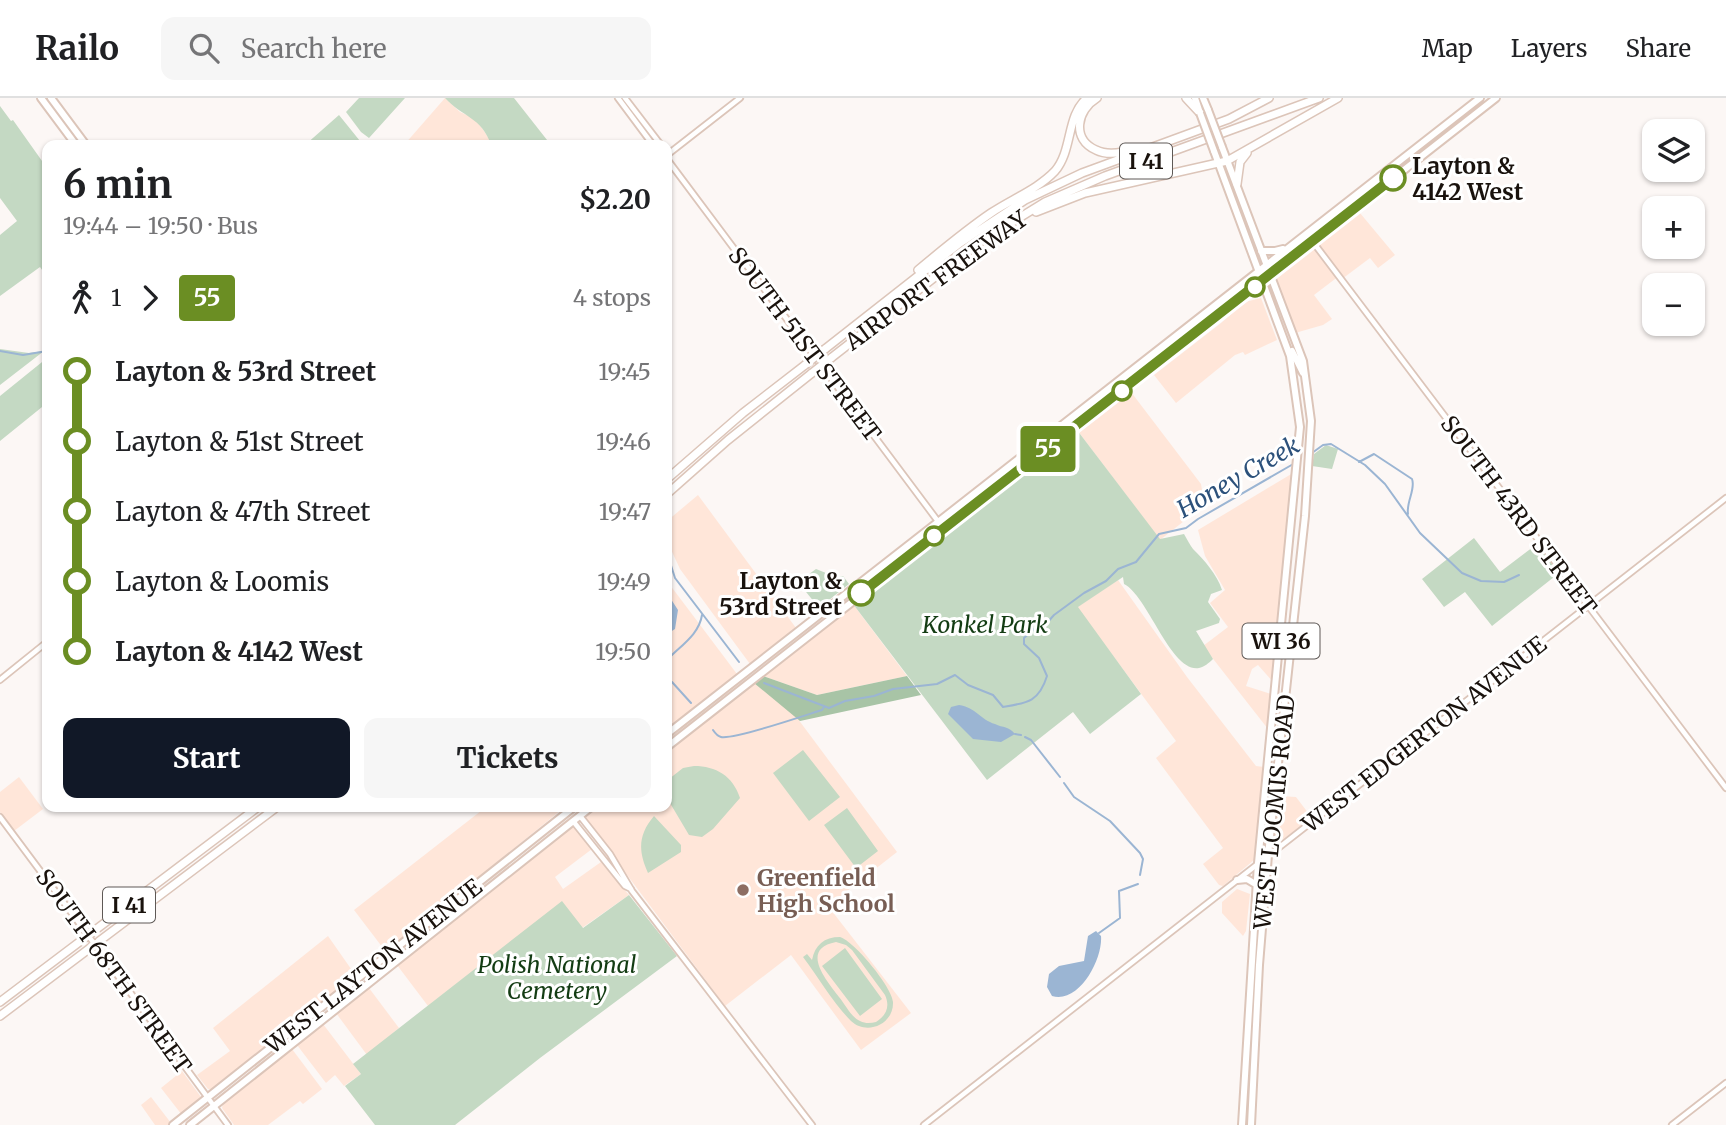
<!DOCTYPE html>
<html lang="en">
<head>
<meta charset="utf-8">
<style>
  :root { --surface:#fff; --page:#f6f6f6; --text:#202124; --muted:#757577; --line:#e0e0e0; --accent:#111827 }
  body { margin:0; font-family:Merriweather,serif; background:var(--page); color:var(--text); height:100vh; display:flex; flex-direction:column; font-size:26px; white-space:nowrap }
  * { box-sizing:border-box; margin:0 }
  p { font-size:23px; color:var(--muted) }
  .icon { flex:none; width:38px; height:38px; fill:none; stroke:currentColor; stroke-width:2; stroke-linecap:round; stroke-linejoin:round }
  .map { position:relative; flex:1; overflow:hidden }
  .panel { position:absolute; left:42px; top:42px; width:630px; height:672px; display:flex; flex-direction:column; background:var(--surface); border-radius:14px; box-shadow:0 2px 5px #0004 }
  .panel>* { flex:none }
  .badge { padding:0 14px; border-radius:5px; font-size:24px; line-height:46px }
  .tools { position:absolute; left:1642px; top:21px; display:grid; gap:14px }
  .tools a { display:grid; place-items:center; width:63px; height:63px; border-radius:14px; background:var(--surface); box-shadow:0 2px 5px #0004; font-size:35px }
  .map>.badge { position:absolute; translate:-50% -50%; box-shadow:0 0 0 4px #fff }
  .legs { display:flex; align-items:center; gap:10px; height:77px; padding:0 21px; font-size:23px }
  .legs p { margin-inline-start:auto }
  .summary { display:flex; align-items:center; justify-content:space-between; height:119px; padding:0 21px }
  h1 { font-size:38px; font-weight:700; line-height:52px }
  .button { display:flex; gap:14px; margin-top:auto; padding:14px 21px }
  .button a { flex:1; height:80px; border-radius:14px; background:var(--accent); color:#fff; font-size:28px; font-weight:700; line-height:80px; text-align:center }
  .button a+a { background:var(--page); color:var(--text) }
  ul { padding:0 21px; list-style:none }
  li { display:flex; align-items:center; gap:24px; height:70px; font-size:26px }
  li i { display:grid; place-items:center; width:10px; height:100%; margin:0 9px; background:currentColor }
  li i::after { content:''; width:18px; height:18px; margin:-9px; border:5px solid; border-radius:50%; background:var(--surface) }
  li p { margin-inline-start:auto }
  li:first-child i { background:linear-gradient(#0000 50%,currentColor 0) }
  li:last-child i { background:linear-gradient(currentColor 50%,#0000 0) }
  header { display:flex; align-items:center; gap:42px; box-sizing:border-box; height:98px; padding:0 35px; background:var(--surface); border-bottom:2px solid var(--line) }
  header strong { font-size:33px }
  nav { display:flex; gap:38px; margin-inline-start:auto; font-size:24px }
  .search { width:490px; height:63px; background:var(--page); display:flex; align-items:center; gap:18px; box-sizing:border-box; padding:0 24px; border-radius:14px; color:var(--muted); font-size:26px }
  .map>svg:first-child { display:block }
</style>
</head>
<body>
<header>
<strong>Railo</strong>
<div class="search"><svg class="icon" aria-label="search" viewBox="0 0 24 24"><circle cx="10" cy="10" r="6"/><path d="M15 15l6 6"/></svg>Search here</div>
<nav><a>Map</a><a>Layers</a><a>Share</a></nav>
</header>
<div class="map">
<svg width="1726" height="1027" viewBox="0 0 1726 1027">
  <rect width="100%" height="100%" fill="#fcf7f5"/>
  <path fill="#ffe6d9" d="M445 0 460 14 476 21 488 39 491 47H404Z
    M1355 109 1395 157 1378 170 1370 160 1342 181 1339 178 1314 197 1332 221 1323 227 1295 235 1271 177Z
    M1261 200 1277 242 1245 257 1243 254 1235 257 1176 305 1154 277 1221 225 1245 204Z
    M1125 293 1131 294 1201 386 1203 398 1212 401 1160 442 1077 332Z
    M1293 375 1273 584 1258 567 1252 571 1246 588 1271 596 1268 631 1203 548 1228 529 1210 505 1225 492 1205 458 1198 432Z
    M698 397 796 530 750 566 680 471 667 443V423Z
    M1118 482 1187 579 1256 668 1264 669 1254 762 1223 788 1219 787 1203 766 1223 750 1156 660 1176 643 1077 509Z
    M667 483 737 576 667 631Z
    M853 506 907 578 817 597 763 578Z
    M754 584 795 617 897 754 828 808 911 915 861 952 791 857 725 908 586 722V716L595 709H667V653Z
    M19 679 43 711 14 733 0 714V694Z
    M1278 698 1296 699 1312 720 1275 747 1273 744Z
    M486 709H559L560 713 386 854 354 812Z
    M571 728 576 731 592 751 555 779 563 791 601 764 629 797 582 830 562 804 428 908 397 867Z
    M1237 791 1250 796 1246 833 1243 838 1222 815V804Z
    M328 838 356 878 213 992 208 991 197 977 230 953 213 930Z
    M369 890 399 930 367 957 336 915Z
    M323 926 361 976 344 988 335 977 326 985 297 947Z
    M292 951 322 991 303 1006 300 1003 268 1027H234L222 1010 223 1005Z
    M182 973 201 999 199 1003 182 1017 161 990Z
    M151 999 171 1025 169 1027H155L141 1007Z"/>
  <path fill="#c4d9c3" fill-rule="evenodd" d="M359 0H405L369 40 361 34 346 14Z
    M445 0H514L551 47H491C482 19 462 19 445 0Z
    M0 8 11 23 13 22 47 70V179L40 169 0 198V137L17 123 0 100Z
    M339 17 360 43 359 47H305Z
    M0 251 29 255 44 253 0 287Z
    M47 260V305L0 343V298Z
    M1077 332 1160 441 1184 436C1187 441 1190 447 1193 451 1204 462 1217 476 1222 492L1211 496 1208 504 1220 521 1219 525 1196 533 1213 561C1209 565 1204 569 1199 570 1171 575 1148 498 1124 486L1123 479 1078 509 1141 596 1090 636 1073 614 987 682 853 506Z
    M1326 347 1338 351 1332 371 1312 368 1314 356Z
    M1474 440 1500 474 1537 446 1559 475 1492 528 1465 494 1444 509 1422 481Z
    M816 471 826 475 831 481 843 478 849 486 819 510 798 484Z
    M803 652 840 699 809 723 773 675Z
    M694 668C716 668 733 678 740 700L713 731 702 739 689 737 667 700 669 681 683 670Z
    M847 710 878 753 856 770 824 727Z
    M654 718 681 747V754L648 775C638 753 638 737 654 718Z
    M629 797 677 858 540 960 455 1027H375L345 988 361 976 353 966 562 803 583 830Z
    M840 839C854 843 892 889 893 904 894 926 867 938 851 923 834 906 818 879 803 859L807 856 812 862C815 847 824 839 840 839ZM836 844 846 847 852 852 885 897C890 908 887 917 876 924 871 925 866 926 860 923 851 919 845 906 839 899 827 883 799 851 836 844Z
    M845 850 882 901 860 918 822 868Z"/>
  <path fill="#a8c4a6" d="M763 578 817 597 907 578 921 597 800 623 754 585Z"/>
  <path fill="#9bb5d3" d="M667 495 678 512 675 531 667 536Z
    M959 607C975 609 981 622 995 626 1003 630 1009 628 1015 636L1001 644 973 641 948 616 951 609Z
    M1096 833 1101 838C1103 860 1080 906 1052 898L1047 889 1049 876 1059 868 1084 863 1088 838Z"/>
  <g fill="none" stroke-linecap="round" stroke-linejoin="round">
    <path stroke="#9bb5d3" stroke-width="2" d="M0 253 23 257 47 253
      M1312 355 1323 347 1331 346 1365 367 1385 386 1420 435 1462 475 1481 483 1504 484 1519 477
      M1359 364 1374 356 1412 381C1416 391 1406 404 1408 416
      M667 455 675 480 739 564
      M667 562C680 548 699 537 702 517
      M667 579 668 580
      M672 584 691 605
      M764 585 829 610 845 603 874 598 893 591 937 586 955 577 968 587 993 597 1003 609C1027 605 1039 604 1047 578L1039 560 1024 546V540L1034 531 1046 526 1054 517 1084 495 1106 483 1118 471 1136 464 1159 436 1186 430 1198 421 1295 365
      M713 632C715 635 717 638 721 639 734 642 806 617 822 612L824 609
      M1015 636 1021 637
      M1025 639 1031 642 1060 679
      M1064 685 1074 699 1110 723 1140 755 1143 761 1140 777
      M1099 835 1120 820 1119 793 1138 786"/>
    <defs>
      <path id="minor" d="M618 0 653 47
        M625 0 661 47
        M667 57 740 0
        M667 61 943 430
        M1313 144 1726 690
        M0 582 47 544
        M580 718 610 756 632 793 812 1027
        M0 719 79 825
        M573 723 625 788 631 791
        M104 859 228 1027
        M924 1027 1726 400
        M1672 1027 1726 985"/>
      <path id="major" d="M41 0 76 47
        M51 0 86 47
        M1195 0 1200 15
        M1203 0 1208 12
        M1222 49 1303 263 1311 323 1305 418 1268 757 1259 867 1251 1027
        M1214 53 1290 258 1300 329 1258 765 1242 1027
        M1261 153H1275L1283 151
        M1292 253 1303 275
        M667 636 1480 0
        M667 649 1496 0
        M1237 782 1247 781 1257 787
        M173 1027 574 709
        M190 1027 591 709"/>
      <path id="highway" d="M1097 0C1077 12 1071 41 1096 52 1108 58 1122 55 1134 51
        M1186 0 1200 15
        M1237 86 1240 64 1247 55
        M1036 114 1085 95 1227 63 1338 0
        M918 172C942 152 966 132 991 115 1012 101 1038 91 1055 73 1073 52 1066 18 1087 0
        M825 251 960 145 1025 102 1082 75 1229 21 1269 0
        M831 260 980 144 1045 104 1105 78 1319 0
        M667 381 743 315 805 267
        M667 396 728 342 812 275
        M0 904 258 709
        M0 918 277 709"/>
    </defs>
    <use href="#minor" stroke="#dcc5b9" stroke-width="8"/>
    <use href="#major" stroke="#dcc5b9" stroke-width="10"/>
    <use href="#highway" stroke="#dcc5b9" stroke-width="10"/>
    <use href="#minor" stroke="#fff" stroke-width="4.5"/>
    <use href="#major" stroke="#fff" stroke-width="6"/>
    <use href="#highway" stroke="#fff" stroke-width="7"/>
    <defs>
      <path id="minor-bridge" d="M79 825 104 859"/>
      <path id="major-bridge" d="M1208 12 1222 49
        M1200 15 1214 53"/>
      <path id="highway-bridge" d="M805 267 825 251
        M812 275 831 260"/>
    </defs>
    <use href="#minor-bridge" stroke="#dcc5b9" stroke-width="8" stroke-linecap="butt"/>
    <use href="#major-bridge" stroke="#dcc5b9" stroke-width="10" stroke-linecap="butt"/>
    <use href="#highway-bridge" stroke="#dcc5b9" stroke-width="10" stroke-linecap="butt"/>
    <use href="#minor-bridge" stroke="#fff" stroke-width="4.5"/>
    <use href="#major-bridge" stroke="#fff" stroke-width="6"/>
    <use href="#highway-bridge" stroke="#fff" stroke-width="7"/>
  </g>
  <g fill="none" stroke-linecap="round" stroke-linejoin="round">
    <defs>
      <path id="line-1" d="M861 495 1393 80"/>
    </defs>
    <use href="#line-1" stroke="#fff" stroke-width="16"/>
    <use href="#line-1" stroke="#6b8e23" stroke-width="10"/>
  </g>
  <g fill="#fff" stroke="#6b8e23" stroke-width="3.5">
    <circle cx="1393" cy="80" r="12"/>
    <circle cx="1255" cy="189" r="9"/>
    <circle cx="1122" cy="293" r="9"/>
    <circle cx="934" cy="438" r="9"/>
    <circle cx="861" cy="495" r="12"/>
  </g>
  <circle fill="#8d6e63" stroke="#fff" stroke-width="2.5" cx="743" cy="792" r="7"/>
  <g text-anchor="middle" dominant-baseline="central" stroke-width="6" stroke-linejoin="round" paint-order="stroke">
    <g fill="#fff" stroke="#5e5956" stroke-width="2">
      <rect x="1120" y="45.5" width="52" height="35" rx="5"/>
      <rect x="1242.5" y="525.5" width="77" height="35" rx="5"/>
      <rect x="103" y="789.5" width="52" height="35" rx="5"/>
    </g>
    <g font-size="21" font-weight="bold" fill="#19120d">
      <text x="1146" y="63">I 41</text>
      <text x="1281" y="543">WI 36</text>
      <text x="129" y="807">I 41</text>
    </g>
    <g font-size="23" font-weight="bold" fill="#19120d" stroke="#fff" text-anchor="start">
      <text x="1412" y="67">Layton &amp;<tspan x="1412" dy="26">4142 West</tspan></text>
      <text x="842" y="482" text-anchor="end">Layton &amp;<tspan x="842" dy="26">53rd Street</tspan></text>
    </g>
    <g font-size="23" fill="#19120d" stroke="#fff">
      <text transform="translate(936 182) rotate(-36)">AIRPORT FREEWAY</text>
      <text transform="translate(805 246) rotate(53)">SOUTH 51ST STREET</text>
      <text transform="translate(1519 417) rotate(53)">SOUTH 43RD STREET</text>
      <text transform="translate(1424 636) rotate(-38)">WEST EDGERTON AVENUE</text>
      <text transform="translate(1274 714) rotate(-84)">WEST LOOMIS ROAD</text>
      <text transform="translate(373 868) rotate(-38)">WEST LAYTON AVENUE</text>
      <text transform="translate(114 873) rotate(54)">SOUTH 68TH STREET</text>
    </g>
    <g font-size="23" font-style="italic" fill="#133c13" stroke="#fff">
      <text x="985" y="526">Konkel Park</text>
      <text x="557" y="866">Polish National<tspan x="557" dy="26">Cemetery</tspan></text>
    </g>
    <g font-size="23" font-weight="bold" fill="#785e54" stroke="#fff" text-anchor="start">
      <text x="757" y="779">Greenfield<tspan x="757" dy="26">High School</tspan></text>
    </g>
    <g font-size="24" font-style="italic" fill="#2c517b" stroke="#fff">
      <text transform="translate(1238 379) rotate(-30)">Honey Creek</text>
    </g>
  </g>
</svg>
<div class="tools">
<a><svg class="icon" aria-label="layers" viewBox="0 0 24 24"><path d="M12 4l9 5-9 5-9-5zM3 14l9 5 9-5"/></svg></a>
<a>+</a>
<a>−</a>
</div>
<b class="badge" style="left:1048px;top:351px;background:#6b8e23;color:#fff">55</b>
<section class="panel">
<div class="summary"><div><h1>6 min</h1><p>19:44 – 19:50 · Bus</p></div><b>$2.20</b></div>
<div class="legs"><svg class="icon" aria-label="walk" viewBox="0 0 24 24"><circle cx="13" cy="4" r="2"/><path d="M13 8l-2 6 4 7M11 14l-3 7M7 12l3-4h3l4 4"/></svg>1<svg class="icon" aria-label="forward" viewBox="0 0 24 24"><path d="M9 5l7 7-7 7"/></svg><b class="badge" style="background:#6b8e23;color:#fff">55</b><p>4 stops</p></div>
<ul>
<li><i style="color:#6b8e23"></i><b>Layton &amp; 53rd Street</b><p>19:45</p></li>
<li><i style="color:#6b8e23"></i><span>Layton &amp; 51st Street</span><p>19:46</p></li>
<li><i style="color:#6b8e23"></i><span>Layton &amp; 47th Street</span><p>19:47</p></li>
<li><i style="color:#6b8e23"></i><span>Layton &amp; Loomis</span><p>19:49</p></li>
<li><i style="color:#6b8e23"></i><b>Layton &amp; 4142 West</b><p>19:50</p></li>
</ul>
<div class="button"><a>Start</a><a>Tickets</a></div>
</section>
</div>
</body>
</html>
